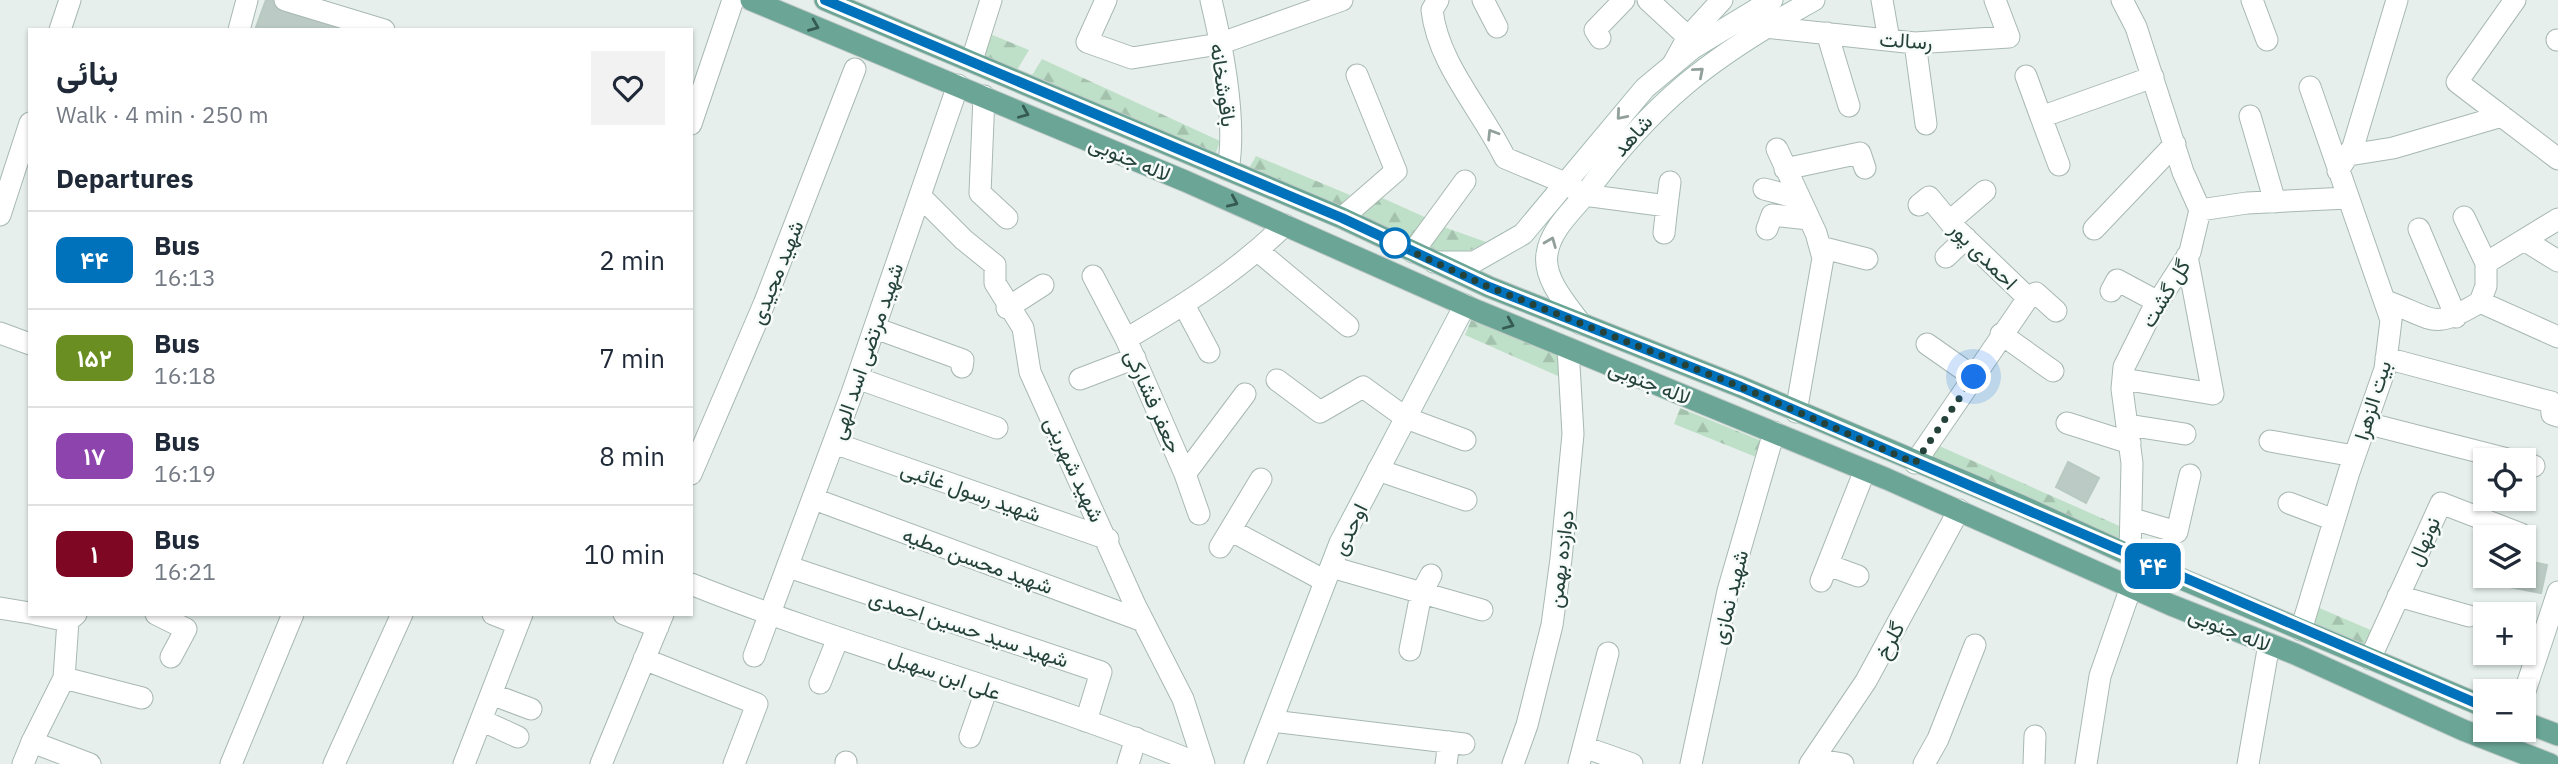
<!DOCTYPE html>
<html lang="en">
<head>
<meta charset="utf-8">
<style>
  :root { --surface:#fff; --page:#f2f2f3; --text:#1f2937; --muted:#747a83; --line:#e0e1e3 }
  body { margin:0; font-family:"IBM Plex Sans",Vazirmatn,sans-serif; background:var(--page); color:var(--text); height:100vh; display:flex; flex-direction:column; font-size:26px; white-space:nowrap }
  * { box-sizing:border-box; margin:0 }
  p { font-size:23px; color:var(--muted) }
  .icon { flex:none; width:38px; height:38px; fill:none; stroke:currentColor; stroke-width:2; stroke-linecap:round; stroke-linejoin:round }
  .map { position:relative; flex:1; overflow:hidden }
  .panel { position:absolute; left:28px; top:28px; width:665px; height:588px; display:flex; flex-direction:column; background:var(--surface); border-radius:0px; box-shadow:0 2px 5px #0004 }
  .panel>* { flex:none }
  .badge { padding:0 14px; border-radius:10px; font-size:24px; line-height:46px }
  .buttons { position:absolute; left:2473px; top:448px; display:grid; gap:14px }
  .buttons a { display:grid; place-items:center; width:63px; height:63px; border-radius:0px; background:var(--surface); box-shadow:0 2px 5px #0004; font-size:35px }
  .you { position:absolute; width:35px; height:35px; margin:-18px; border:5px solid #fff; border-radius:50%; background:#1a73e8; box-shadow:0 0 0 10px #1a73e833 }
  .map>.badge { position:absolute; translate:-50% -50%; box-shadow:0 0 0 4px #fff }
  h2 { padding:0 28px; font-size:26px; line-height:63px }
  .round { display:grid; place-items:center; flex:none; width:74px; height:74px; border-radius:0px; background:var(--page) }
  .summary { display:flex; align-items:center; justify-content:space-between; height:119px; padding:0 28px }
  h1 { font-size:33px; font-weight:700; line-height:52px }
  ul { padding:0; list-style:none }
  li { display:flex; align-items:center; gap:21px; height:98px; padding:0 28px; border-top:2px solid var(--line) }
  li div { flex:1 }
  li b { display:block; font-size:26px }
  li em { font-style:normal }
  li .badge { min-width:77px; font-weight:700; text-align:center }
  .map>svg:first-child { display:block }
</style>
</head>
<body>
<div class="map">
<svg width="2558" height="764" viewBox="0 0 2558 764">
  <defs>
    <pattern id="forest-firs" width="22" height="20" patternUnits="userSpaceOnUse" patternTransform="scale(1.75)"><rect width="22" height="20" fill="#bfe0c8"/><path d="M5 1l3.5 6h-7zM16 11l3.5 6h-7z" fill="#a4c1ad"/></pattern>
  </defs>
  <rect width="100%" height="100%" fill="#e6efeb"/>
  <path fill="url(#forest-firs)" d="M990 34 1029 50 1017 70 980 56Z
    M1042 59 1220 141 1215 155 1031 77Z
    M1256 156 1350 195 1340 208 1248 170Z
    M1378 196 1429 219 1410 241 1355 214Z
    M1441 226 1486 242C1462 256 1451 258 1425 246Z
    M1473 316 1560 355 1558 376 1465 335Z
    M1680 408 1762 441 1756 457 1674 424Z
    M1937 445 2124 528V544L1927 459Z
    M2317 607 2373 631 2366 648 2310 624Z"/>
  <path fill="#bbcac4" stroke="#b8c9c2" stroke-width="2" d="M266 0H284L381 30H255Z
    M2068 462 2099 478 2086 503 2056 487Z
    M2524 560 2547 565 2541 593 2494 584 2497 576H2524Z"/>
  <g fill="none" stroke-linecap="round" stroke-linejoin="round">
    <defs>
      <path id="minor" d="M285 0 384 30
        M1106 0 1087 42 1132 58 1219 44 1342 0
        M1438 0 1432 10C1438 64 1482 110 1505 158L1565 183 1584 195 1667 206 1664 233
        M1483 0 1497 27
        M1648 0 1688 37
        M1882 0 1889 40
        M2122 0 2136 27 2183 172 2200 210 2190 252 2151 313 2124 367 2122 389 2132 463 2130 555
        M2252 0 2267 40
        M2515 0 2457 82 2558 159
        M1765 27 1915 43 2009 37 1995 0
        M60 30 70 0
        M239 30 247 0
        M1827 33 1849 106
        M1600 38 1595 30 1624 0
        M2557 40H2558
        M1915 43 1926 124
        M972 60 991 0
        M1673 64 1688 37 1722 0
        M2026 76 2041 117
        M984 96 980 193 1007 218
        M2250 116 2275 202
        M691 124 733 0
        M1777 149 1816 233 1823 258 1796 412
        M2349 155 2393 148 2502 116
        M2059 165 2041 117 2153 77
        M1785 169 1860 153 1865 168
        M2338 171 2353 147 2397 0
        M1764 189 1798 198
        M921 197 964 240 995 265V283L1023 328 1030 372 1135 605 1183 699 1204 764
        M1667 206 1670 182
        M2200 210 2247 203 2347 198
        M0 215 30 123
        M2464 217 2486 263
        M1342 218 1396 171 1357 75
        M1950 221 1985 191
        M1767 229 1772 215 1809 219
        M2094 229 2175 144
        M2419 229 2456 317
        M2524 240 2558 261
        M1820 247 1867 259
        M1258 251 1348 326
        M1413 252 1465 181
        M1946 257 1966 238
        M1093 276 1126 339
        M2111 291 2117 280 2158 302
        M2028 298 2036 293 2056 311
        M2386 301C2435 319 2432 331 2480 302L2486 286V263L2558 219
        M2480 302 2558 337
        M1184 305 1209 352
        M1007 308 1043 285
        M875 328 963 360 962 367
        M2001 334 2053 371
        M1927 344 1974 377
        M2386 358 2551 402 2552 414 2558 416
        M857 378 997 428
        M1080 379 1135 358
        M2123 379 2213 394 2187 256
        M1277 380 1320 412 1363 387 1406 418 1465 440
        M1245 394 1185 474 1126 339C1186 304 1235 273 1285 225
        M2067 423 2130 443
        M2366 423 2511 460
        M2128 425 2185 434
        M2270 441 2354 456
        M834 443 1108 539
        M1915 463 2028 298 1954 227 1929 197 1919 205
        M2524 463 2534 466
        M1378 470 1466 500
        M691 474 764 304 855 69
        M1185 474 1199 514
        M814 499 1143 621
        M2289 503 2334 520
        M2133 519 2177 532 2190 475
        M1232 531 1325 581
        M1220 547 1261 479
        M1828 565 1858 576
        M789 567 1101 672 1086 721
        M1331 567 1482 610
        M1821 581 1865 470
        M2398 596 2469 616
        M0 608 30 613
        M35 614 68 621
        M156 614 186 629 171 657
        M493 614 518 624
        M624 614 658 627
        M2301 630 2349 472 2385 369 2391 320 2310 87
        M1410 650 1421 594 1431 575
        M754 656 852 393 958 85
        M644 659 757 704 734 764
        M2370 659 2441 503 2521 534
        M64 678 142 698
        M820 683 838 638
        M491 694 531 709
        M2524 694 2558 592
        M481 720 518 737
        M1272 721 1464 744
        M970 737 987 688
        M32 742 64 678 68 621 76 614
        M1584 747 1632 764
        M1814 759 1843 764
        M231 764 293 614
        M334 764 402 614
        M464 764 522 614
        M601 764 663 614
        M846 764V762
        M1128 764 1136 738
        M1446 764 1449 742
        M1513 764 1527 725 1552 625 1561 559 1573 434 1568 348
        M1579 764 1608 653
        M1691 764 1728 591 1774 432
        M1810 764 1866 681 1959 510
        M1924 764 1938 739 1975 645
        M2034 764 2035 736
        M2086 764 2100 676 2131 587
        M2248 764 2269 644"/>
      <path id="tertiary" d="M1211 0C1223 50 1237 120 1228 170
        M0 333 30 344
        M691 584C858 651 1033 695 1199 764
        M23 764 32 742 90 764"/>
      <path id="secondary" d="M1434 262H1474L1523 234 1645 88 1693 48 1772 0
        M1581 324C1567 305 1543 279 1547 254 1550 231 1570 213 1584 196 1653 101 1712 56 1814 0
        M1255 764 1340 543 1465 305"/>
      <path id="primary" d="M751 0 1185 181 1478 311 1887 479 2171 605 2295 654 2463 730 2550 764
        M825 0 1342 218 1489 287 1741 387 2022 506 2184 580 2485 707
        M2524 722 2558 735"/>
    </defs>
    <use href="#minor" stroke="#a8b8b2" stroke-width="23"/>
    <use href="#tertiary" stroke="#a8b8b2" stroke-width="23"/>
    <use href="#secondary" stroke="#a4bbb3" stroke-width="23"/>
    <use href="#primary" stroke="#c2cac8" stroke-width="23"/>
    <use href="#minor" stroke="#fff" stroke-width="21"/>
    <use href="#tertiary" stroke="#fff" stroke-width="21"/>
    <use href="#secondary" stroke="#fff" stroke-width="21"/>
    <use href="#primary" stroke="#6aa596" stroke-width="21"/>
  </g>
  <defs><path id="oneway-chevron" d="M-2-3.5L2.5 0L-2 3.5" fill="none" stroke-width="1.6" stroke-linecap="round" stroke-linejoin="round" transform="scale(1.75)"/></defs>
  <g stroke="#365b51">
    <use href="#oneway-chevron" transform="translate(814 26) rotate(22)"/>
    <use href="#oneway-chevron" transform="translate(1024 113) rotate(23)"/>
    <use href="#oneway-chevron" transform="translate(1233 202) rotate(24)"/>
    <use href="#oneway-chevron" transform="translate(1509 324) rotate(23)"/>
  </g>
  <g stroke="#92a09c">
    <use href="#oneway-chevron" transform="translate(1699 72) rotate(-41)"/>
    <use href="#oneway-chevron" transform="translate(1621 115) rotate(131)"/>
    <use href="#oneway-chevron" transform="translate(1492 134) rotate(-122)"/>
    <use href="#oneway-chevron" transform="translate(1551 242) rotate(-68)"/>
  </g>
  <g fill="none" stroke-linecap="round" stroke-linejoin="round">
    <defs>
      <path id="line" d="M825 0 1342 218 1489 287 1741 387 2485 707"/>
    </defs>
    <use href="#line" stroke="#fff" stroke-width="16"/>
    <use href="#line" stroke="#0072bc" stroke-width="10"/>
    <path stroke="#24423a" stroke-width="7" stroke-dasharray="0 12.6" d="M1395 243 1389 241 1489 287 1741 387 1915 463 1974 377"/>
  </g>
  <circle fill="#fff" stroke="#0072bc" stroke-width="3.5" cx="1395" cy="243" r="14"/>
  <g text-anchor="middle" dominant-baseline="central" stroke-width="5" stroke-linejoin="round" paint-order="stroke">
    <g font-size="21" fill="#24423a" stroke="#f7fbf9">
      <text transform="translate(1906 40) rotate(3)">رسالت</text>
      <text transform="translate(1224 85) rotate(82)">باقوشخانه</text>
      <text transform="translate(1632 135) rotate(-48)">شاهد</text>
      <text transform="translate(1130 158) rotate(23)">لاله جنوبی</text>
      <text transform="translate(1984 255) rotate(45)">احمدی پور</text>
      <text transform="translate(776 272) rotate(-68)">شهید مجیدی</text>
      <text transform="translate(2165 293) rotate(-59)">گل گشت</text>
      <text transform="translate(866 351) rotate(-71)">شهید مرتضی اسد الهی</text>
      <text transform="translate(1650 382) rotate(22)">لاله جنوبی</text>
      <text transform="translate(2372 400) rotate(-73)">بیت الزهرا</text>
      <text transform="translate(1154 401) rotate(66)">جعفر فشارکی</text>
      <text transform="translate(1075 469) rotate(65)">شهید شهرینی</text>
      <text transform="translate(971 491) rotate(19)">شهید رسول غائبی</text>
      <text transform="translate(1349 529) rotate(-64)">اوحدی</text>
      <text transform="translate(2423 541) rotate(-66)">نونهال</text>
      <text transform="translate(1560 559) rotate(-83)">دوازده بهمن</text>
      <text transform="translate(978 560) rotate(20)">شهید محسن مطیه</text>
      <text transform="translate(1729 597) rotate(-76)">شهید نمازی</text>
      <text transform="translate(969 628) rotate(18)">شهید سید حسین احمدی</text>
      <text transform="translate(2230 629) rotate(22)">لاله جنوبی</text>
      <text transform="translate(1889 640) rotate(-61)">گلرخ</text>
      <text transform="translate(945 674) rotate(19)">علی ابن سهیل</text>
    </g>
  </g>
</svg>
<div class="buttons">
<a><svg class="icon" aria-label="locate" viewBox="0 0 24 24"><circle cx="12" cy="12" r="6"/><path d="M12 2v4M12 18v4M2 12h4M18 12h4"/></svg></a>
<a><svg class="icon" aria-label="layers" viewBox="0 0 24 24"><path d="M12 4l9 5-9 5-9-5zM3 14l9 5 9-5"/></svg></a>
<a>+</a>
<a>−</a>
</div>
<div class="you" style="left:1974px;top:377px"></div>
<b class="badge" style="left:2153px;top:566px;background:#0072bc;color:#fff">۴۴</b>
<section class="panel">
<div class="summary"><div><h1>بنائی</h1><p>Walk · 4 min · 250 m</p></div><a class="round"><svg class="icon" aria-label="heart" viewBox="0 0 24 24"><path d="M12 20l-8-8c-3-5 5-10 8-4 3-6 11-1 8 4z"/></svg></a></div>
<h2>Departures</h2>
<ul>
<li><span class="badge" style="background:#0072bc;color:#fff">۴۴</span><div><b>Bus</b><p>16:13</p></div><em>2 min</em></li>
<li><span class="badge" style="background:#6b8e23;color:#fff">۱۵۲</span><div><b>Bus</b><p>16:18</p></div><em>7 min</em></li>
<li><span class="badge" style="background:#8e44ad;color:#fff">۱۷</span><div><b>Bus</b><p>16:19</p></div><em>8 min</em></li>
<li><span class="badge" style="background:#7e0724;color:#fff">۱</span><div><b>Bus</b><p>16:21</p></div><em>10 min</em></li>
</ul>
</section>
</div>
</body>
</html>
